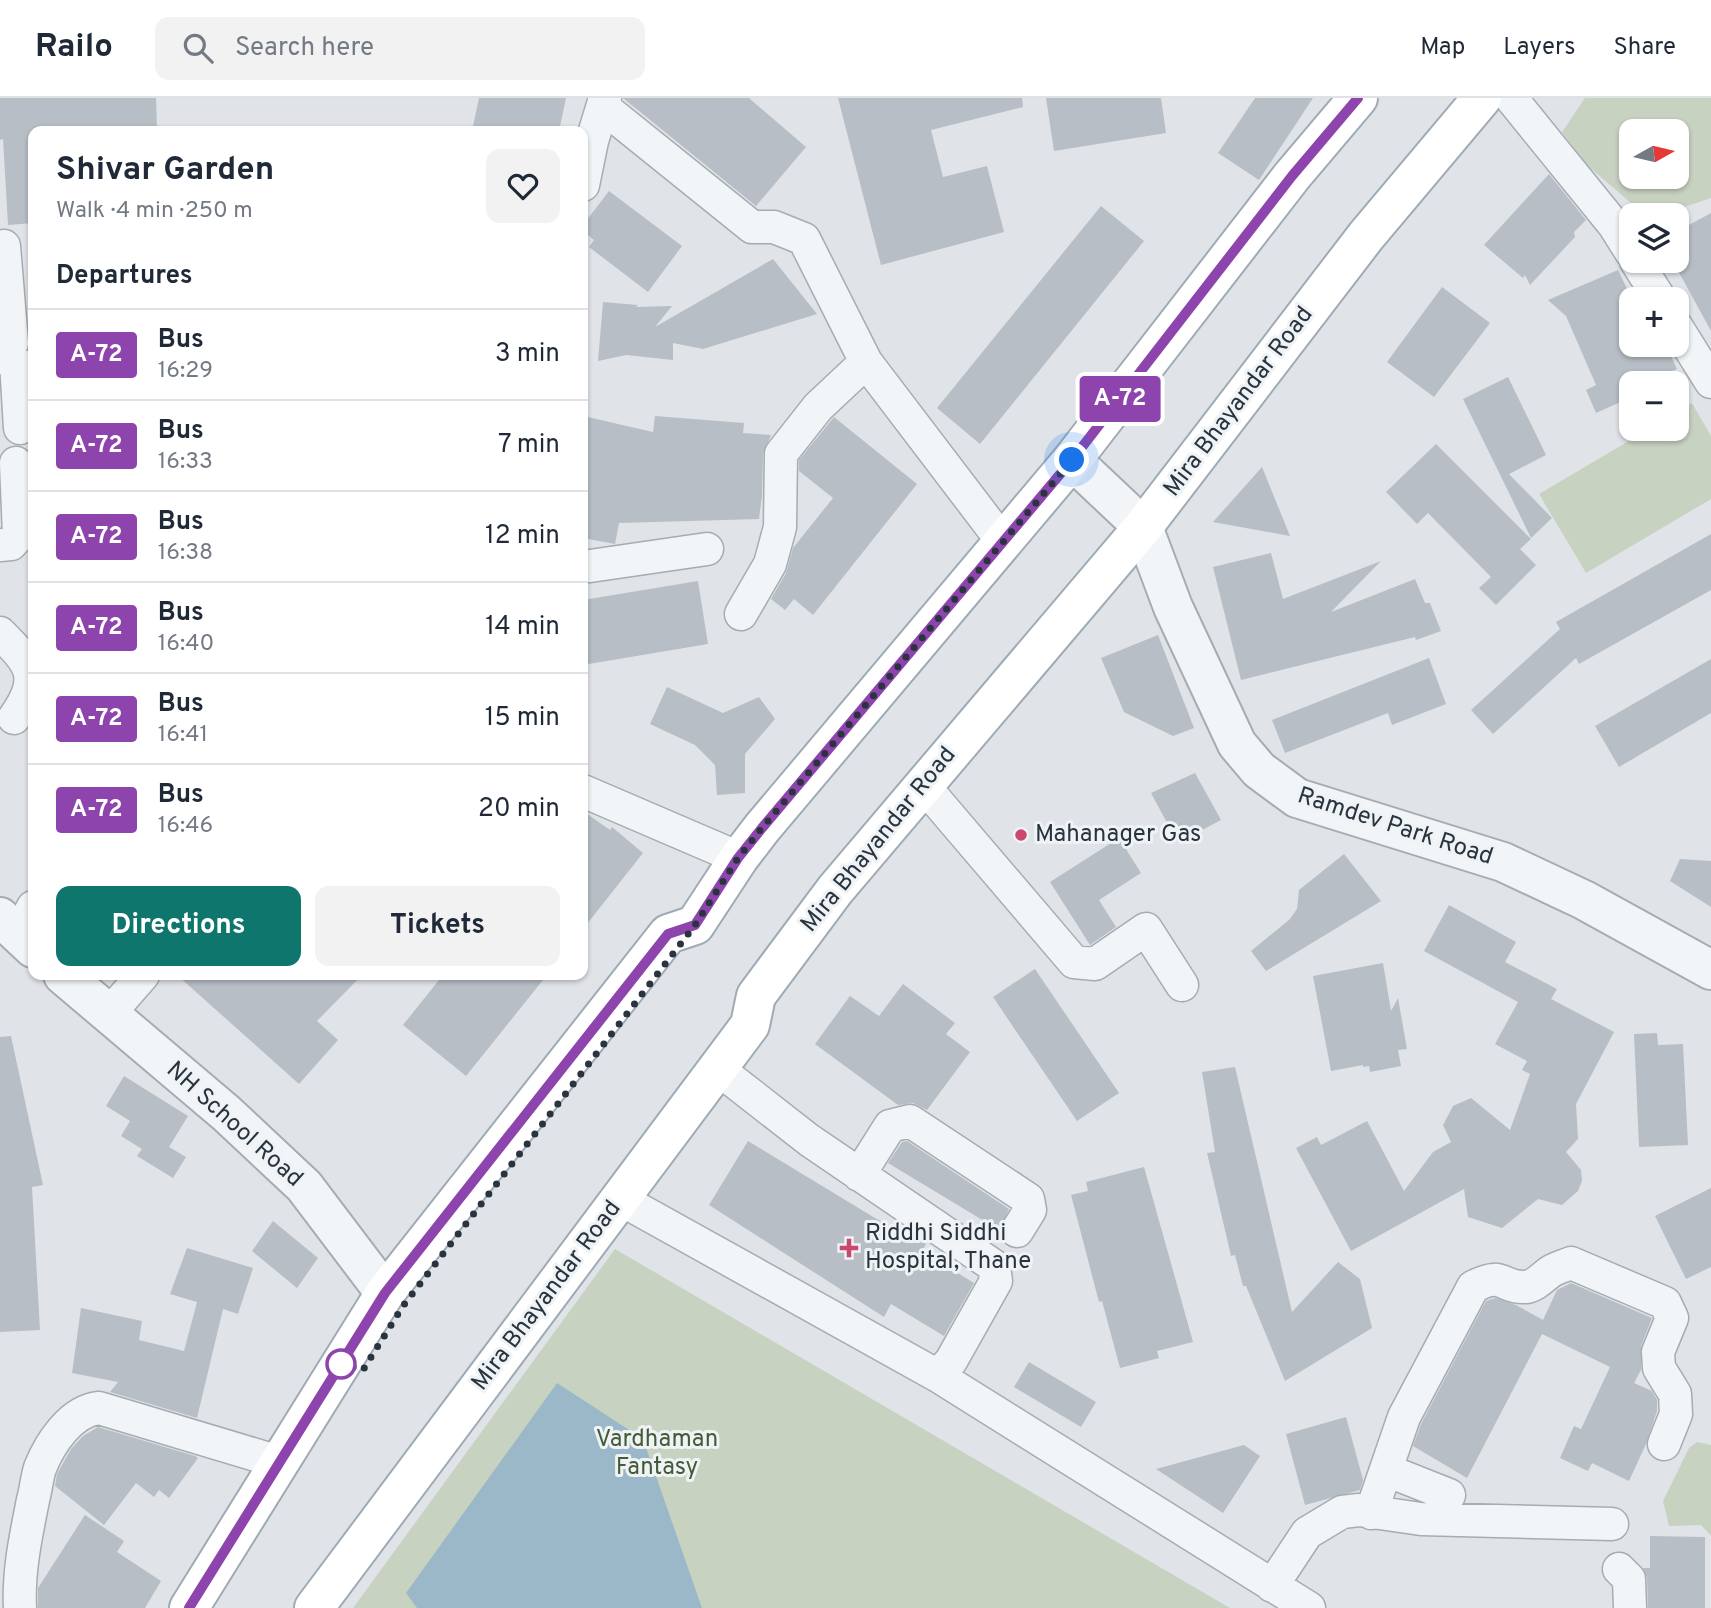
<!DOCTYPE html>
<html lang="en">
<head>
<meta charset="utf-8">
<style>
  :root { --surface:#fff; --page:#f2f2f3; --text:#1f2937; --muted:#747a83; --line:#e0e1e3; --accent:#0f766e }
  body { margin:0; font-family:Overpass,sans-serif; background:var(--page); color:var(--text); height:100vh; display:flex; flex-direction:column; font-size:26px; white-space:nowrap }
  * { box-sizing:border-box; margin:0 }
  p { font-size:23px; color:var(--muted) }
  .icon { flex:none; width:38px; height:38px; fill:none; stroke:currentColor; stroke-width:2; stroke-linecap:round; stroke-linejoin:round }
  .map { position:relative; flex:1; overflow:hidden }
  .sheet { position:absolute; left:28px; top:28px; width:560px; height:854px; display:flex; flex-direction:column; background:var(--surface); border-radius:14px; box-shadow:0 2px 5px #0004 }
  .sheet>* { flex:none }
  .badge { padding:0 14px; border-radius:5px; font-size:24px; line-height:46px }
  .needle { width:46px; rotate:82deg }
  .fabs { position:absolute; left:1619px; top:21px; display:grid; gap:14px }
  .fabs a { display:grid; place-items:center; width:70px; height:70px; border-radius:14px; background:var(--surface); box-shadow:0 2px 5px #0004; font-size:35px }
  .you { position:absolute; width:35px; height:35px; margin:-18px; border:5px solid #fff; border-radius:50%; background:#1a73e8; box-shadow:0 0 0 10px #1a73e833 }
  .map>.badge { position:absolute; translate:-50% -50%; box-shadow:0 0 0 4px #fff }
  h2 { padding:0 28px; font-size:26px; line-height:63px }
  .round { display:grid; place-items:center; flex:none; width:74px; height:74px; border-radius:14px; background:var(--page) }
  .summary { display:flex; align-items:center; justify-content:space-between; height:119px; padding:0 28px }
  h1 { font-size:33px; font-weight:700; line-height:52px }
  .action { display:flex; gap:14px; margin-top:auto; padding:14px 28px }
  .action a { flex:1; height:80px; border-radius:14px; background:var(--accent); color:#fff; font-size:28px; font-weight:700; line-height:80px; text-align:center }
  .action a+a { background:var(--page); color:var(--text) }
  ul { padding:0; list-style:none }
  li { display:flex; align-items:center; gap:21px; height:91px; padding:0 28px; border-top:2px solid var(--line) }
  li div { flex:1 }
  li b { display:block; font-size:26px }
  li em { font-style:normal }
  li .badge { min-width:77px; font-weight:700; text-align:center }
  header { display:flex; align-items:center; gap:42px; box-sizing:border-box; height:98px; padding:0 35px; background:var(--surface); border-bottom:2px solid var(--line) }
  header strong { font-size:33px }
  nav { display:flex; gap:38px; margin-inline-start:auto; font-size:24px }
  .search { width:490px; height:63px; background:var(--page); display:flex; align-items:center; gap:18px; box-sizing:border-box; padding:0 24px; border-radius:14px; color:var(--muted); font-size:26px }
  .map>svg:first-child { display:block }
</style>
</head>
<body>
<header>
<strong>Railo</strong>
<div class="search"><svg class="icon" aria-label="search" viewBox="0 0 24 24"><circle cx="10" cy="10" r="6"/><path d="M15 15l6 6"/></svg>Search here</div>
<nav><a>Map</a><a>Layers</a><a>Share</a></nav>
</header>
<div class="map">
<svg width="1711" height="1510" viewBox="0 0 1711 1510">
  <rect width="100%" height="100%" fill="#e0e4e8"/>
  <path fill="#c8d2c1" fill-rule="evenodd" d="M1585 0H1711V100L1663 116 1632 106 1587 67 1562 34ZM1631 33H1676V79H1631Z
    M1692 305 1711 338V401L1586 475 1539 396 1649 331H1676L1677 314Z
    M615 1151 1230 1510H353Z
    M1697 1344 1711 1347V1438L1701 1427 1669 1428 1663 1403 1689 1350Z"/>
  <path fill="#9bb8c8" d="M557 1285 643 1341 702 1510H417L406 1495Z"/>
  <path fill="#b7bec5" d="M0 0H156L157 31 33 33V125L8 127 3 41 0 42Z
    M479 0H566L559 33H472Z
    M623 0H749L806 49 756 108Z
    M838 0H1022L1023 9 931 32 943 79 987 68 1004 134 881 167Z
    M1046 0H1161L1166 35 1054 53Z
    M1255 0H1313L1259 82 1218 55Z
    M1549 76 1586 122 1574 134 1575 139 1530 187 1525 177 1523 180 1484 147Z
    M609 93 682 148 648 194 589 149 594 142 583 133V127Z
    M1101 108 1144 143 980 346 937 310Z
    M1711 115V233L1676 169V134Z
    M773 161 817 216 703 251 673 245V262L626 257 598 263 603 204 638 207 636 209 672 208 655 229Z
    M1618 172 1631 199V247H1666L1677 271 1647 285H1631V293L1622 297 1625 302 1596 315 1586 292 1596 287 1566 218 1548 202Z
    M1442 189 1490 225 1434 299 1387 264Z
    M1508 279 1546 357 1509 376 1552 420 1531 440 1463 301Z
    M583 318 653 334 655 318 744 325 743 335 771 337 763 356 762 398 759 421 619 425 615 446 583 440Z
    M834 319 917 386 813 517 794 501 785 512 771 501 786 475 793 450 833 400 799 373V362Z
    M1436 346 1531 441 1520 451 1536 467 1496 507 1479 490 1491 479 1428 415 1417 426 1386 394Z
    M1262 369 1290 438 1213 424Z
    M1711 436V492L1579 566 1576 560 1493 636 1471 612 1560 531 1556 524Z
    M1271 455 1283 501 1381 463 1331 514 1415 481 1425 505H1430L1441 533 1416 542 1415 539 1241 582 1213 469Z
    M698 483 708 546 583 567V502Z
    M1158 537 1194 630 1173 638 1124 614 1101 560Z
    M1429 560 1446 606 1392 627 1388 615 1285 655 1272 622Z
    M1711 561V615L1619 669 1595 628Z
    M667 589 723 615 759 599 775 621 745 656V695L717 697 715 667 695 647 650 626Z
    M1195 675 1221 722 1178 745 1151 695Z
    M583 713 610 732 612 729 643 755 583 831Z
    M1119 740 1141 775 1099 802 1116 829 1090 847 1050 784Z
    M1344 756 1381 803 1266 873 1251 853 1289 822 1297 811 1299 792Z
    M1680 761 1711 763V809L1670 783Z
    M1449 807 1516 844 1505 864 1557 891 1551 901 1614 934 1576 1006 1578 1041 1566 1054 1581 1072 1582 1083 1578 1093 1562 1107 1538 1101 1502 1130 1468 1119 1464 1091 1351 1153 1296 1050 1317 1039 1321 1047 1367 1023 1404 1093 1433 1054 1451 1044 1443 1027 1453 1008 1471 1000 1510 1032 1530 976 1522 972 1527 963 1495 946 1518 904 1424 853Z
    M1383 865 1391 913 1398 900 1407 951 1398 952 1401 968 1370 974 1369 968 1363 969V967L1331 973 1313 878Z
    M1035 871 1119 995 1077 1023 993 899Z
    M177 877H362L317 923 338 942 299 986Z
    M443 877H547L466 978 403 927Z
    M903 886 955 925 946 936 970 954 927 1012 913 1005 898 1007 815 946 850 898 879 918Z
    M1657 935 1658 947 1683 946 1688 1047 1639 1049 1634 936Z
    M11 938 43 1087 32 1089 40 1232 0 1234V939Z
    M1235 969 1292 1214 1338 1164 1360 1181 1372 1230 1285 1283 1246 1188H1243L1235 1157 1231 1158 1207 1055 1215 1054 1202 974Z
    M124 978 188 1018 169 1049 186 1059 173 1080 137 1058 142 1051 121 1038 130 1023 106 1008Z
    M748 1043 875 1120 926 1146 922 1153 974 1185 944 1238 891 1206 884 1219 709 1107Z
    M907 1043 1009 1111 999 1132 888 1065 902 1044Z
    M1144 1069 1193 1244 1157 1253 1159 1260 1120 1270 1102 1203 1099 1204 1071 1097 1088 1093 1086 1084Z
    M1711 1090V1169L1686 1181 1655 1118Z
    M273 1123 318 1160 297 1190 252 1153Z
    M187 1150 253 1170 238 1216 223 1211 197 1320 110 1294 118 1284 72 1275 81 1210 142 1223 139 1242 184 1253 197 1204 170 1196Z
    M1571 1185 1652 1220 1641 1248V1272L1634 1285 1652 1293 1657 1302V1313L1646 1346 1629 1383 1592 1365 1588 1373 1560 1360 1574 1328 1581 1331 1610 1269 1542 1236 1467 1380 1413 1348 1421 1326 1486 1203 1495 1200 1516 1207 1543 1222 1557 1192Z
    M1029 1264 1096 1304 1081 1329 1014 1289Z
    M1346 1319 1363 1382 1360 1392 1305 1407 1286 1336Z
    M98 1329 195 1358 198 1360 169 1400 159 1392 154 1399 136 1385 104 1427 55 1388 57 1376 71 1351 83 1338Z
    M1244 1347 1260 1358 1223 1415 1156 1371Z
    M85 1417 124 1443 117 1454 161 1483 145 1510H38V1490Z
    M1650 1438 1705 1439V1510H1648L1647 1480 1643 1470H1650Z"/>
  <g fill="none" stroke-linecap="round" stroke-linejoin="round">
    <defs>
      <path id="minor" d="M1511 0 1614 127 1631 154
        M603 9 752 129H774L804 141 866 264 1003 444
        M583 87 592 43 605 0
        M4 148 12 245
        M1636 163 1660 201
        M1676 228 1711 284
        M0 260 8 259 16 264 20 330
        M0 447 11 446 19 437 16 365
        M583 469 707 451
        M741 516 770 466 780 429 781 356 818 309 866 264
        M0 535C31 566 43 579 14 620
        M923 687 1074 864 1095 866 1146 831 1182 887
        M583 693 739 760
        M18 837 33 809
        M108 917 143 877
        M718 971 809 1042 994 1168 996 1183 951 1263 938 1278
        M859 1077 890 1028 910 1023 1028 1101 1030 1112 1017 1133
        M620 1101 938 1278 1309 1510
        M1386 1372 1449 1397
        M1371 1415 1404 1319 1473 1189C1505 1172 1501 1191 1526 1189 1535 1188 1543 1179 1550 1174 1556 1170 1564 1168 1571 1165L1665 1205 1672 1220 1658 1254 1659 1270 1675 1296 1676 1316 1664 1346
        M1619 1471 1629 1481 1630 1510
        M1272 1488 1307 1435 1342 1414 1359 1412 1421 1421 1612 1426
        M20 1510C18 1474 26 1437 33 1402 36 1391 37 1379 40 1370 50 1345 71 1313 99 1310L279 1364"/>
      <path id="tertiary" d="M1072 362 1143 429 1173 509 1237 646 1259 672 1297 700 1503 764 1584 802 1711 872
        M0 819 33 850
        M63 877 226 1015 304 1088 385 1195"/>
      <path id="primary" d="M189 1510 385 1195 668 836 695 827 739 760 762 730 1072 362 1292 78 1358 0
        M314 1510 750 927 756 898 835 792 1143 429 1366 138 1482 0"/>
    </defs>
    <use href="#minor" stroke="#a5acb2" stroke-width="35"/>
    <use href="#tertiary" stroke="#a5acb2" stroke-width="42"/>
    <use href="#primary" stroke="#9fabb4" stroke-width="42"/>
    <use href="#minor" stroke="#f2f5f7" stroke-width="32"/>
    <use href="#tertiary" stroke="#f2f5f7" stroke-width="38"/>
    <use href="#primary" stroke="#fff" stroke-width="38"/>
  </g>
  <g fill="none" stroke-linecap="round" stroke-linejoin="round">
    <defs>
      <path id="line" d="M189 1510 385 1195 668 836 695 827 738 760 762 730 1072 362 1292 78 1358 0"/>
    </defs>
    <use href="#line" stroke="#fff" stroke-width="16"/>
    <use href="#line" stroke="#8e44ad" stroke-width="10"/>
    <path stroke="#29343f" stroke-width="7" stroke-dasharray="0 12.6" d="M341 1266 363 1272 403 1208 695 827 738 760 762 730 1072 362"/>
  </g>
  <g fill="#cb476f" stroke="#eff3f6" stroke-width="2.5">
    <circle cx="1021" cy="737" r="7"/>
    <path d="M845.5 1139.5h7v7h7v7h-7v7h-7v-7h-7v-7h7z"/>
  </g>
  <circle fill="#fff" stroke="#8e44ad" stroke-width="3.5" cx="341" cy="1266" r="14"/>
  <g text-anchor="middle" dominant-baseline="central" stroke-width="6" stroke-linejoin="round" paint-order="stroke">
    <g font-size="24" fill="#29343f" stroke="#eff3f6">
      <text transform="translate(1239 304) rotate(-53)">Mira Bhayandar Road</text>
      <text transform="translate(1395 729) rotate(18)">Ramdev Park Road</text>
      <text transform="translate(879 742) rotate(-51)">Mira Bhayandar Road</text>
      <text transform="translate(234 1027) rotate(42)">NH School Road</text>
      <text transform="translate(547 1198) rotate(-53)">Mira Bhayandar Road</text>
    </g>
    <g font-size="24" fill="#29343f" stroke="#eff3f6" text-anchor="start">
      <text x="1035" y="737">Mahanager Gas</text>
      <text x="865" y="1136">Riddhi Siddhi<tspan x="865" dy="28">Hospital, Thane</tspan></text>
    </g>
    <g font-size="24" fill="#435b36" stroke="#eff3f6">
      <text x="657" y="1342">Vardhaman<tspan x="657" dy="28">Fantasy</tspan></text>
    </g>
  </g>
</svg>
<div class="fabs">
<a><svg class="needle" viewBox="-14 -14 28 28"><path d="M0-13l5 13h-10z" fill="#e53935"/><path d="M0 13l5-13h-10z" fill="#747a83"/></svg></a>
<a><svg class="icon" aria-label="layers" viewBox="0 0 24 24"><path d="M12 4l9 5-9 5-9-5zM3 14l9 5 9-5"/></svg></a>
<a>+</a>
<a>−</a>
</div>
<div class="you" style="left:1072px;top:362px"></div>
<b class="badge" style="left:1120px;top:301px;background:#8e44ad;color:#fff">A-72</b>
<section class="sheet">
<div class="summary"><div><h1>Shivar Garden</h1><p>Walk · 4 min · 250 m</p></div><a class="round"><svg class="icon" aria-label="heart" viewBox="0 0 24 24"><path d="M12 20l-8-8c-3-5 5-10 8-4 3-6 11-1 8 4z"/></svg></a></div>
<h2>Departures</h2>
<ul>
<li><span class="badge" style="background:#8e44ad;color:#fff">A-72</span><div><b>Bus</b><p>16:29</p></div><em>3 min</em></li>
<li><span class="badge" style="background:#8e44ad;color:#fff">A-72</span><div><b>Bus</b><p>16:33</p></div><em>7 min</em></li>
<li><span class="badge" style="background:#8e44ad;color:#fff">A-72</span><div><b>Bus</b><p>16:38</p></div><em>12 min</em></li>
<li><span class="badge" style="background:#8e44ad;color:#fff">A-72</span><div><b>Bus</b><p>16:40</p></div><em>14 min</em></li>
<li><span class="badge" style="background:#8e44ad;color:#fff">A-72</span><div><b>Bus</b><p>16:41</p></div><em>15 min</em></li>
<li><span class="badge" style="background:#8e44ad;color:#fff">A-72</span><div><b>Bus</b><p>16:46</p></div><em>20 min</em></li>
</ul>
<div class="action"><a>Directions</a><a>Tickets</a></div>
</section>
</div>
</body>
</html>
